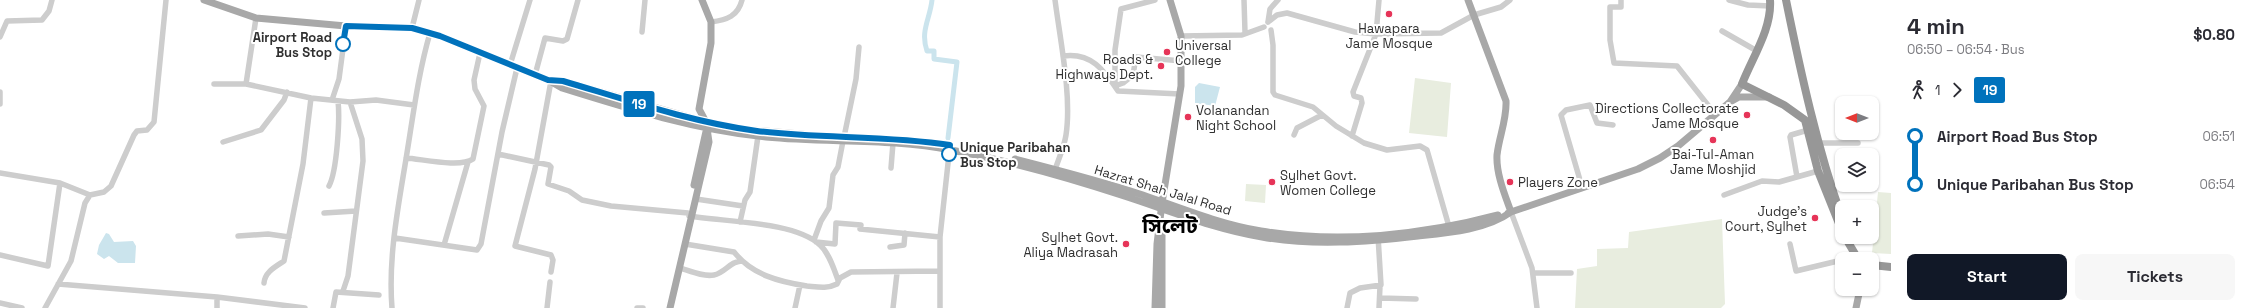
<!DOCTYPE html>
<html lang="en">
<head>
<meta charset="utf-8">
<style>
  :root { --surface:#fff; --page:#f7f7f7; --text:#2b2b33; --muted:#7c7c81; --accent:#111827 }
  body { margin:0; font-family:"Space Grotesk","Noto Sans Bengali",sans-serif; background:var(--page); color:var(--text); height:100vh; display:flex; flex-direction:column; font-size:15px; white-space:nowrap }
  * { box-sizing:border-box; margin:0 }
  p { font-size:13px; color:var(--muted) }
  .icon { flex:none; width:22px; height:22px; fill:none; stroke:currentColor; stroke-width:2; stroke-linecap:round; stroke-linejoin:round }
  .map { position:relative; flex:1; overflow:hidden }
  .details { display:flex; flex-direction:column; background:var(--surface); width:360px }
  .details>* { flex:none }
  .badge { padding:0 8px; border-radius:3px; font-size:14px; line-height:26px }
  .needle { width:26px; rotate:270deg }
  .controls { position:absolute; left:1835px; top:96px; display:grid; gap:8px }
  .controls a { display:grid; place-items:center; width:44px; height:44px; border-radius:8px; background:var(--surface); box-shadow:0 1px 3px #0004; font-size:20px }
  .map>.badge { position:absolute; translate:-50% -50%; box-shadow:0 0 0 2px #fff }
  .legs { display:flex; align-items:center; gap:6px; height:44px; padding:0 16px; font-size:13px }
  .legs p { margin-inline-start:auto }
  .headline { display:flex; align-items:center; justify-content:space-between; height:68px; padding:0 16px }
  h1 { font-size:22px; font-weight:800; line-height:30px }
  .action { display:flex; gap:8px; margin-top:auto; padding:8px 16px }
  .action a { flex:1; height:46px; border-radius:8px; background:var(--accent); color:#fff; font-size:16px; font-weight:800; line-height:46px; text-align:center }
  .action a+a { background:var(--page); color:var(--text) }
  ul { padding:0 16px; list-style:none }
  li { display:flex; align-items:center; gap:14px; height:48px; font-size:15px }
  li i { display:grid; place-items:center; width:6px; height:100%; margin:0 5px; background:currentColor }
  li i::after { content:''; width:10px; height:10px; margin:-5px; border:3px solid; border-radius:50%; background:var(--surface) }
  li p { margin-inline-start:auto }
  li:first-child i { background:linear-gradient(#0000 50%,currentColor 0) }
  li:last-child i { background:linear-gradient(currentColor 50%,#0000 0) }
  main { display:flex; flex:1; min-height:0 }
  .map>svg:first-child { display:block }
</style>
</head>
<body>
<main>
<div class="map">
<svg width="1891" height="308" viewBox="0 0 1891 308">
  <rect width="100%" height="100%" fill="#fff"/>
  <path fill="#e8eddf" d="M1415 78 1451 83 1447 137 1409 133Z
    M1246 184 1266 185 1265 203 1245 201Z
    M1878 192 1891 193V254L1872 253Z
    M1722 219 1725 304 1721 308H1575L1577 269 1597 266V249L1628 248 1629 232Z"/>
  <path fill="#cbe4ed" d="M1199 83 1220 87 1215 106 1195 103V87Z
    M106 233 109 234 114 242 133 241 136 246 135 263H118L109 256 104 259 97 254 99 245Z"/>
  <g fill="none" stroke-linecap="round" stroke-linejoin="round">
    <path stroke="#cbe4ed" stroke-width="5" d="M932 0C930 19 920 31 927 51H934V59L957 62 948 138"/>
    <path stroke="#cdcdcd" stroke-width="5.5" d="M1244 0 1245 32
      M1621 0V7H1610V40L1614 63 1677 66 1715 114
      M1729 0 1748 5 1770 6
      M711 22C727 20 738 16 742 0
      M1268 22 1277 15 1287 13 1355 32 1376 34 1441 33 1474 15 1501 7 1510 0
      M1268 22 1270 9 1278 0
      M412 28 419 0
      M1271 30 1273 45V92L1275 95 1313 107 1336 126 1364 143 1387 150 1420 146 1427 150 1450 230
      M1722 31 1757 51
      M642 32 645 0
      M1181 36 1242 35 1264 27
      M0 37 7 21 42 20 49 11 52 0
      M1063 56C1091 52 1104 70 1118 91L1180 94
      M510 65 530 0
      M535 75 545 38 563 41 567 39 578 0
      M214 84H246L311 98 350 102 376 100 414 105
      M246 84 256 18
      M1115 86V50L1121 9 1155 0
      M1115 86 1123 83 1133 75 1136 57 1182 61
      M0 92V104
      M332 100 339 79 346 26
      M1294 135 1297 128 1322 115
      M1352 136 1362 103 1361 98 1354 96 1353 92 1376 34 1379 0
      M844 137 856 79 859 47
      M223 142 261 130 284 100 287 92
      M1818 143H1858
      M498 154 549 165 551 167 548 184 569 191 582 200 611 206 688 213
      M406 158C422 159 460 168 473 159L484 106 475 89 474 80 480 53
      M891 168 893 143
      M0 173 60 183 90 195
      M1054 173C1058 160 1064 148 1066 135 1072 96 1060 39 1055 0
      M1797 177 1790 137 1791 135 1808 130
      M329 186C337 171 340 119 338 101
      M1582 187 1561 115 1566 110 1590 105 1597 123 1613 125
      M1724 195 1762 181 1779 182 1818 171
      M696 199 743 206
      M1511 212 1532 268 1537 308
      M324 213 356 211
      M689 216C723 222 795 221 820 245 829 253 834 269 838 280
      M740 222 745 200 750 192 758 136
      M238 236 268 234 289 237
      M395 238 477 250 481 244 502 132 517 68
      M814 240 821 221 829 208 833 175 838 167 843 141
      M816 242 835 244 836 223 861 225 860 229 940 237
      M685 244 734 252C752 275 780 282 807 286 818 287 827 289 837 284L840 278 851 272 939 271
      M1790 244 1796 271 1842 260
      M444 245 468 162
      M890 247 904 245 905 233
      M0 255 48 266 60 183
      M1845 259 1856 255
      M680 268C690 271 703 277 714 275 725 273 730 261 742 261
      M551 272 553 260 551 255 515 246 535 169 551 81
      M1533 273H1571
      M264 283C265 272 275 267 284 261L303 164 311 98
      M58 284 217 297 305 308
      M343 291 348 276 363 161 362 139 350 102
      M1380 298 1416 299
      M0 303 22 308
      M45 308 71 261 85 203 90 195 104 192 111 186 134 135 137 131 147 130 154 122 166 0
      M217 308V297
      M333 308 336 292 379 295
      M392 308C388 258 398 208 406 159 413 117 418 74 430 33
      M547 308 550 282
      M637 308H643
      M795 308 800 285
      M893 308 897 273
      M940 308V237L950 145
      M1347 308 1350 293 1360 288 1381 285 1378 236
      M1379 308 1380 286"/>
    <path stroke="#a8a8a8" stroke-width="7" d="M204 0 256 18 346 26 412 28 440 36 548 80 562 88C629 109 697 130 766 137 828 143 891 138 951 150 1009 161 1066 177 1121 195 1168 210 1213 229 1262 237 1313 246 1366 242 1418 236 1448 233 1486 230 1511 212
      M1468 0 1506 101C1507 119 1499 137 1497 155 1496 174 1505 195 1511 212
      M552 80 563 81 710 123
      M1730 102 1739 97H1769
      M753 130 835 137
      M1015 159C1058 170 1101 181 1143 195 1183 209 1220 224 1261 231 1339 244 1423 235 1498 215
      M694 185 707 127
      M1508 213 1638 169 1660 158 1678 146 1730 102 1742 84
      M1162 235V308
      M670 308 709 142 706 122 699 109 711 43V22L702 0
      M1155 308 1157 244 1162 203 1181 86V36L1170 0
      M1856 308 1860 289"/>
    <path stroke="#979797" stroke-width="8" d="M1770 0C1772 29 1752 58 1742 84L1784 105 1805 120 1818 171 1842 231
      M1786 0C1801 74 1817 147 1842 218
      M1845 237 1858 259
      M1872 265 1891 267"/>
  </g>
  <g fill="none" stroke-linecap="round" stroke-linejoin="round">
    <defs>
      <path id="line-1" d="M343 44 346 26 412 28 440 36 548 80 563 81C627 100 691 122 757 131 821 139 886 135 950 145L949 154"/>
    </defs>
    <use href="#line-1" stroke="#fff" stroke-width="9"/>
    <use href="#line-1" stroke="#0072bc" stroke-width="6"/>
  </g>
  <g fill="#e63458" stroke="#fff" stroke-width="1.5">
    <circle cx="1389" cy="14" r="4"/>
    <circle cx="1167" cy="52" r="4"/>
    <circle cx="1161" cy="66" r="4"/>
    <circle cx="1747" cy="115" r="4"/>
    <circle cx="1188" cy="117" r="4"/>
    <circle cx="1713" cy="140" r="4"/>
    <circle cx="1272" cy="182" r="4"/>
    <circle cx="1510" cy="182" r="4"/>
    <circle cx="1815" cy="218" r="4"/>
    <circle cx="1126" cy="244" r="4"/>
  </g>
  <g fill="#fff" stroke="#0072bc" stroke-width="2">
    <circle cx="343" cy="44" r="7"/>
    <circle cx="949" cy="154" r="7"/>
  </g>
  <g text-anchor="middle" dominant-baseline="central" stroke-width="4" stroke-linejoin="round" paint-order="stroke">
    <g font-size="13" fill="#303030" stroke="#fff" text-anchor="start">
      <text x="1389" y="28" text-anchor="middle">Hawapara<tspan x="1389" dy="15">Jame Mosque</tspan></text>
      <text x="1175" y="45">Universal<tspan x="1175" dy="15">College</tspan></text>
      <text x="1153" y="59" text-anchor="end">Roads &amp;<tspan x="1153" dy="15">Highways Dept.</tspan></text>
      <text x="1739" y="108" text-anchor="end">Directions Collectorate<tspan x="1739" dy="15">Jame Mosque</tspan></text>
      <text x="1196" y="110">Volanandan<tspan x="1196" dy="15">Night School</tspan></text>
      <text x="1713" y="154" text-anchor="middle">Bai-Tul-Aman<tspan x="1713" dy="15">Jame Moshjid</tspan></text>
      <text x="1280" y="175">Sylhet Govt.<tspan x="1280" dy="15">Women College</tspan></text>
      <text x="1518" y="182">Players Zone</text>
      <text x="1807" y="211" text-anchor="end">Judge's<tspan x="1807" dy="15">Court, Sylhet</tspan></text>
      <text x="1118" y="237" text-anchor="end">Sylhet Govt.<tspan x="1118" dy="15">Aliya Madrasah</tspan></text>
    </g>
    <g font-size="13" font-weight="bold" fill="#303030" stroke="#fff" text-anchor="end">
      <text x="332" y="37">Airport Road<tspan x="332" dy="15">Bus Stop</tspan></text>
      <text x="960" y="147" text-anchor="start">Unique Paribahan<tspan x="960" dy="15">Bus Stop</tspan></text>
    </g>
    <g font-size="13" fill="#303030" stroke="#fff">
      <text transform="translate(1163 190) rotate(17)">Hazrat Shah Jalal Road</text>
    </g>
    <g font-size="21" font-weight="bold" fill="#000" stroke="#fff">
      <text x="1170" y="225">সিলেট</text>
    </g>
  </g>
</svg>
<div class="controls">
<a><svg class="needle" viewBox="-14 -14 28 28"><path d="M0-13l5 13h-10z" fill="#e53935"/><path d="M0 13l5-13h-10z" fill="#7c7c81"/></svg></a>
<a><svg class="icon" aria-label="layers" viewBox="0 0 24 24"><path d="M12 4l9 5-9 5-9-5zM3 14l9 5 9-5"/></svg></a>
<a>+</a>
<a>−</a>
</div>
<b class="badge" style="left:639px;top:104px;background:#0072bc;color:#fff">19</b>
</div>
<section class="details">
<div class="headline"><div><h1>4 min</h1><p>06:50 – 06:54 · Bus</p></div><b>$0.80</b></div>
<div class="legs"><svg class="icon" aria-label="walk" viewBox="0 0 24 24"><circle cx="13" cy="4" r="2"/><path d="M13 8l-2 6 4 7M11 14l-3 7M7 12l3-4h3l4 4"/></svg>1<svg class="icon" aria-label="forward" viewBox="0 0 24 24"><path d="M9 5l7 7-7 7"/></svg><b class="badge" style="background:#0072bc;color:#fff">19</b></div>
<ul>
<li><i style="color:#0072bc"></i><b>Airport Road Bus Stop</b><p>06:51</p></li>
<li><i style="color:#0072bc"></i><b>Unique Paribahan Bus Stop</b><p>06:54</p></li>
</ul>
<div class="action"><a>Start</a><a>Tickets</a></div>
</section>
</main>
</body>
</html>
